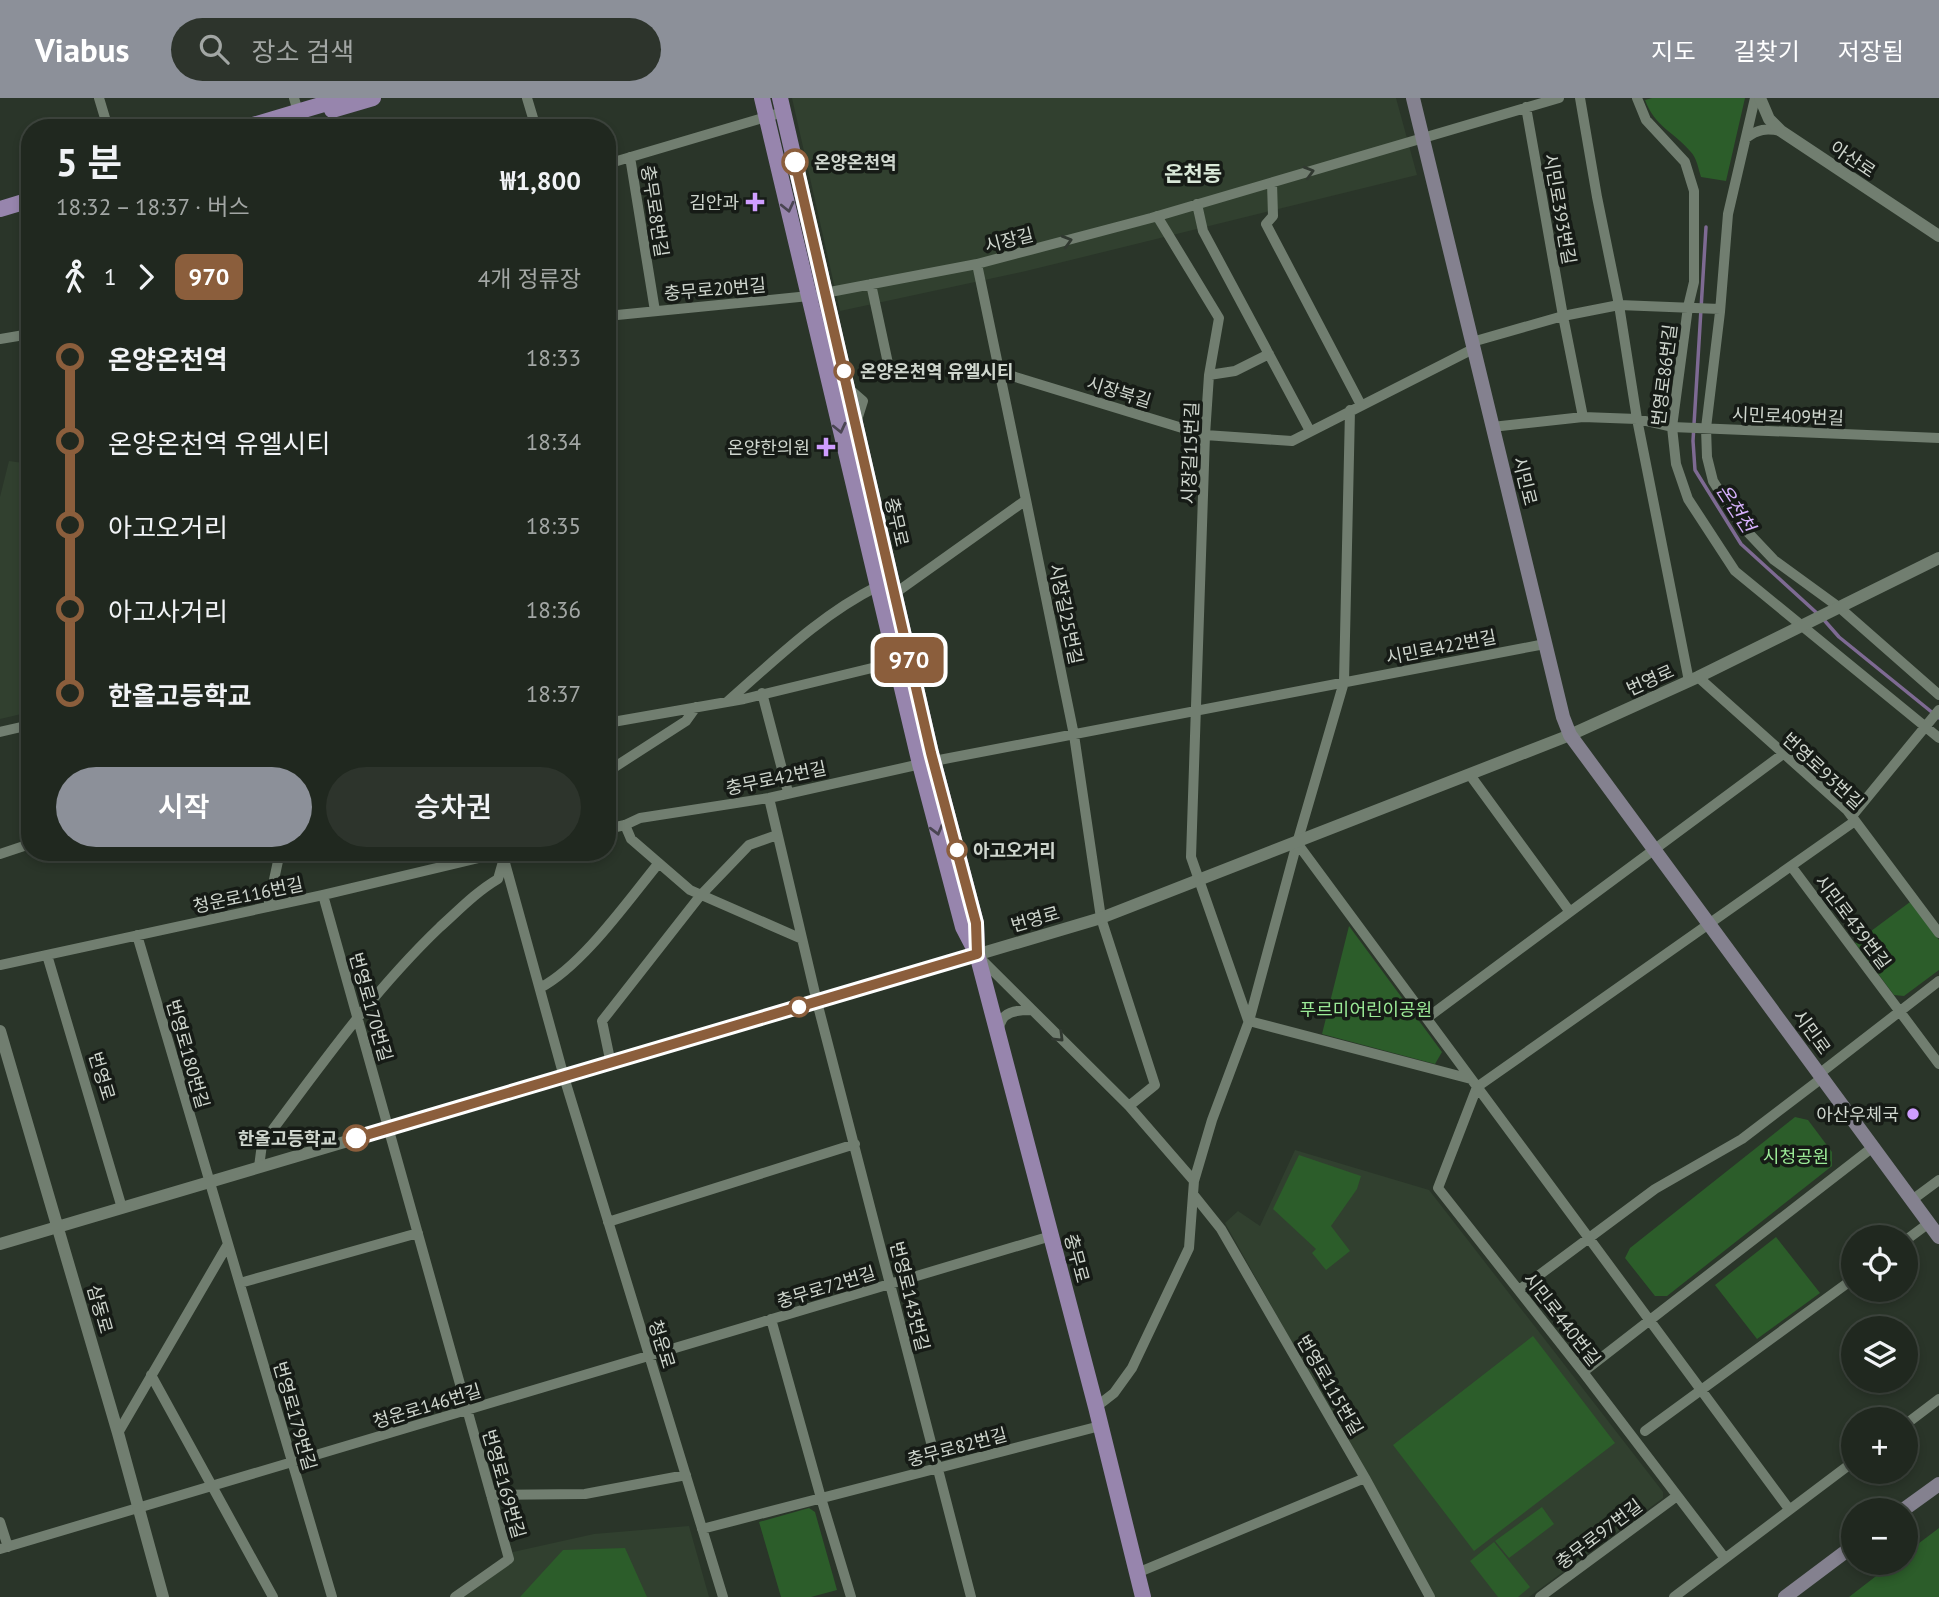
<!DOCTYPE html>
<html lang="ko">
<head>
<meta charset="utf-8">
<style>
  :root { --surface:#20281f; --page:#2d342c; --text:#f1f3f6; --muted:#a2a6a4; --line:#3d443d; --accent:#8c9099 }
  body { margin:0; font-family:"PT Sans","Noto Sans KR",sans-serif; background:var(--page); color:var(--text); height:100vh; display:flex; flex-direction:column; font-size:26px; white-space:nowrap }
  * { box-sizing:border-box; margin:0 }
  p { font-size:23px; color:var(--muted) }
  .icon { flex:none; width:38px; height:38px; fill:none; stroke:currentColor; stroke-width:2; stroke-linecap:round; stroke-linejoin:round }
  .map { position:relative; flex:1; overflow:hidden }
  .sheet { position:absolute; left:21px; top:21px; width:595px; height:742px; display:flex; flex-direction:column; background:var(--surface); border-radius:28px; box-shadow:0 4px 10px #0003,0 0 0 2px var(--line) }
  .sheet>* { flex:none }
  .badge { padding:0 14px; border-radius:10px; font-size:24px; line-height:46px }
  .controls { position:absolute; left:1841px; top:1127px; display:grid; gap:14px }
  .controls a { display:grid; place-items:center; width:77px; height:77px; border-radius:50%; background:var(--surface); box-shadow:0 4px 10px #0003,0 0 0 2px var(--line); font-size:35px }
  .map>.badge { position:absolute; translate:-50% -50%; box-shadow:0 0 0 4px #fff }
  .legs { display:flex; align-items:center; gap:10px; height:77px; padding:0 35px; font-size:23px }
  .legs p { margin-inline-start:auto }
  .summary { display:flex; align-items:center; justify-content:space-between; height:119px; padding:0 35px }
  h1 { font-size:38px; font-weight:600; line-height:52px }
  .cta { display:flex; gap:14px; margin-top:auto; padding:14px 35px }
  .cta a { flex:1; height:80px; border-radius:42px; background:var(--accent); color:#fff; font-size:28px; font-weight:600; line-height:80px; text-align:center }
  .cta a+a { background:var(--page); color:var(--text) }
  ul { padding:0 35px; list-style:none }
  li { display:flex; align-items:center; gap:24px; height:84px; font-size:26px }
  li i { display:grid; place-items:center; width:10px; height:100%; margin:0 9px; background:currentColor }
  li i::after { content:''; width:18px; height:18px; margin:-9px; border:5px solid; border-radius:50%; background:var(--surface) }
  li p { margin-inline-start:auto }
  li:first-child i { background:linear-gradient(#0000 50%,currentColor 0) }
  li:last-child i { background:linear-gradient(currentColor 50%,#0000 0) }
  header { display:flex; align-items:center; gap:42px; box-sizing:border-box; height:98px; padding:0 35px; background:var(--accent); color:#fff }
  header strong { font-size:33px }
  nav { display:flex; gap:38px; margin-inline-start:auto; font-size:24px }
  .search { width:490px; height:63px; background:var(--page); display:flex; align-items:center; gap:18px; box-sizing:border-box; padding:0 24px; border-radius:38px; color:var(--muted); font-size:26px }
  .map>svg:first-child { display:block }
</style>
</head>
<body>
<header>
<strong>Viabus</strong>
<div class="search"><svg class="icon" aria-label="search" viewBox="0 0 24 24"><circle cx="10" cy="10" r="6"/><path d="M15 15l6 6"/></svg>장소 검색</div>
<nav><a>지도</a><a>길찾기</a><a>저장됨</a></nav>
</header>
<div class="map">
<svg width="1939" height="1499" viewBox="0 0 1939 1499">
  <rect width="100%" height="100%" fill="#2a3529"/>
  <path fill="#31402f" d="M792 0H1396L1417 77 1026 173 840 213Z
    M9 363 30 366V614L0 621V399Z
    M1295 1052 1429 1092 1663 1394V1400L1529 1499H1435L1225 1125 1238 1113 1260 1128Z
    M689 1428 709 1499H464L511 1465 513 1454 594 1436Z"/>
  <path fill="#2c5d2a" d="M1652 0H1745L1726 83 1701 79C1698 70 1697 60 1690 53 1673 33 1655 29 1645 2Z
    M1910 804 1939 842V872L1904 898 1894 897 1855 845Z
    M1349 828 1442 954 1435 966 1322 936Z
    M1795 1019 1808 1022 1832 1054V1068L1667 1198H1655L1625 1160 1630 1150Z
    M1299 1057 1361 1078 1357 1091 1331 1128 1350 1153 1326 1172 1312 1155 1316 1151 1273 1111Z
    M1776 1139 1820 1195 1757 1241 1715 1187Z
    M1533 1238 1615 1345 1474 1453 1393 1347Z
    M1542 1409 1554 1426 1509 1460 1495 1443Z
    M809 1410 815 1414 837 1492 811 1499H781L759 1424Z
    M1939 1430V1499H1849L1893 1465H1906V1455Z
    M1494 1444 1530 1489 1518 1499H1498L1470 1463Z
    M625 1450 647 1499H520L563 1452Z"/>
  <g fill="none" stroke-linecap="round" stroke-linejoin="round">
    <path stroke="#7e6a93" stroke-width="3.5" d="M1706 129 1693 343 1695 372 1741 446 1819 517
      M1824 522 1839 539 1939 620"/>
    <path stroke="#717e70" stroke-width="10" d="M99 0 108 30
      M294 0 303 30
      M527 0 536 30
      M1580 0 1597 99 1619 207 1637 321 1689 583
      M1637 0 1646 22 1685 64 1694 93V184L1688 209 1672 329 1676 366 1688 401 1735 473 1939 640
      M1755 0 1728 116 1720 214 1706 330 1707 359 1713 383 1740 426 1774 462 1840 510 1939 597
      M1526 9 1563 218 1583 319
      M1746 40C1758 31 1766 30 1781 33
      M630 59 655 213
      M607 66 783 14
      M1272 85 1273 118 1266 126 1361 307
      M1197 106 1203 133 1310 333
      M1157 118 1219 220 1209 277 1205 337 1191 759 1248 922
      M977 166 1026 402
      M871 186 889 270
      M607 218 809 198 977 166 1151 120 1559 0
      M0 241 30 236
      M1472 244 1563 218 1619 207 1720 211
      M999 274 1205 337 1292 343 1473 251
      M1209 277 1235 273 1269 256
      M848 290 863 303 857 322
      M1492 329 1583 319 1637 321 1672 329 1939 340
      M894 496 1026 402 1074 637 1101 820 1155 987 1129 1008
      M1698 579 1847 712 1939 835
      M762 595 788 694
      M727 604C775 562 820 517 878 488
      M607 625 744 601 901 563
      M0 634 30 627
      M607 674 686 623 696 609
      M1470 677 1570 814
      M769 700 817 904 971 1499
      M1852 718 1939 612
      M625 727 631 741 690 792 802 841
      M607 731 625 727 640 720 769 700 934 663 1545 546
      M1297 745 1789 1411
      M502 754 564 979 723 1499
      M0 756 30 746
      M1791 768 1939 966
      M323 797 509 1461 455 1499
      M268 809 280 754
      M137 837 332 1499
      M47 857 122 1110
      M979 859 1129 1008 1194 1083
      M0 867 323 797 504 754
      M540 890C582 868 627 804 658 766
      M1427 920 1783 656
      M1249 923 1471 981
      M999 932C1000 913 1017 912 1032 912
      M611 966 602 923 700 798 749 747 777 737
      M1819 976 1939 883
      M259 1069 262 1046C318 971 372 894 440 829 459 812 476 794 498 781L504 760
      M1193 1096 1221 1131 1365 1380 1430 1499
      M1912 1102 1939 1082
      M608 1124 855 1046
      M1906 1142 1929 1125
      M240 1185 418 1135
      M1519 1192 1655 1091 1742 1041 1822 980
      M771 1221 821 1400 851 1499
      M1583 1274 1873 1049
      M151 1277 273 1499
      M1096 1309 1114 1295 1132 1270 1189 1150 1194 1083 1212 1022 1249 923 1297 745 1344 584 1350 312
      M1906 1326 1939 1301
      M1645 1333 1853 1181
      M118 1335 228 1146
      M491 1397 585 1396 686 1377
      M0 1424 8 1449
      M702 1431 1100 1328
      M0 1451 1051 1138
      M1724 1459 1583 1274 1438 1090 1477 989 1855 723
      M1137 1475 1365 1380
      M1540 1499 1677 1398
      M1674 1499 1853 1364"/>
    <path stroke="#717e70" stroke-width="12" d="M1760 0 1769 21 1781 33 1939 138
      M0 933 118 1335 163 1499
      M0 1146 1101 820 1570 637 1698 579 1939 460"/>
    <path stroke="#84818f" stroke-width="14" d="M1413 0 1563 619 1570 637 1939 1139
      M1903 1412 1939 1386
      M1785 1499 1853 1448"/>
    <path stroke="#9785ad" stroke-width="16" d="M762 0 920 666 963 829 977 856 1096 1309 1143 1499
      M780 0 931 655 976 825 977 853
      M332 12 373 0
      M243 30 344 0
      M0 111 30 102"/>
  </g>
  <defs><path id="oneway-chevron" d="M-2-3.5L2.5 0L-2 3.5" fill="none" stroke-width="1.6" stroke-linecap="round" stroke-linejoin="round" transform="scale(1.75)"/></defs>
  <g stroke="#313931">
    <use href="#oneway-chevron" transform="translate(1309 74) rotate(-16)"/>
    <use href="#oneway-chevron" transform="translate(1067 143) rotate(-16)"/>
    <use href="#oneway-chevron" transform="translate(1059 939) rotate(45)"/>
  </g>
  <g stroke="#4a4552">
    <use href="#oneway-chevron" transform="translate(788 109) rotate(77)"/>
    <use href="#oneway-chevron" transform="translate(840 330) rotate(77)"/>
    <use href="#oneway-chevron" transform="translate(937 732) rotate(75)"/>
  </g>
  <g fill="none" stroke-linecap="round" stroke-linejoin="round">
    <defs>
      <path id="line-1" d="M356 1040 977 856 976 825 931 655 795 64"/>
    </defs>
    <use href="#line-1" stroke="#fff" stroke-width="16"/>
    <use href="#line-1" stroke="#8b5e3c" stroke-width="10"/>
  </g>
  <g fill="#fff" stroke="#8b5e3c" stroke-width="3.5">
    <circle cx="795" cy="64" r="12"/>
    <circle cx="844" cy="273" r="9"/>
    <circle cx="957" cy="752" r="9"/>
    <circle cx="799" cy="909" r="9"/>
    <circle cx="356" cy="1040" r="12"/>
  </g>
  <g fill="#cf9dff" stroke="#161b16" stroke-width="2.5">
    <path d="M751.5 93.5h7v7h7v7h-7v7h-7v-7h-7v-7h7z"/>
    <path d="M822.5 338.5h7v7h7v7h-7v7h-7v-7h-7v-7h7z"/>
    <circle cx="1913" cy="1016" r="7"/>
  </g>
  <g text-anchor="middle" dominant-baseline="central" stroke-width="7" stroke-linejoin="round" paint-order="stroke">
    <g font-size="18" fill="#cfd6ce" stroke="#161b16">
      <text transform="translate(1853 61) rotate(34)">아산로</text>
      <text transform="translate(1560 111) rotate(80)">시민로393번길</text>
      <text transform="translate(655 113) rotate(81)">충무로8번길</text>
      <text transform="translate(1009 142) rotate(-14)">시장길</text>
      <text transform="translate(715 191) rotate(-5)">충무로20번길</text>
      <text transform="translate(1664 277) rotate(-83)">번영로86번길</text>
      <text transform="translate(1119 294) rotate(17)">시장북길</text>
      <text transform="translate(1788 318) rotate(2)">시민로409번길</text>
      <text transform="translate(1190 355) rotate(-88)">시장길15번길</text>
      <text transform="translate(1525 383) rotate(76)">시민로</text>
      <text transform="translate(897 424) rotate(77)">충무로</text>
      <text transform="translate(1066 516) rotate(78)">시장길25번길</text>
      <text transform="translate(1441 549) rotate(-11)">시민로422번길</text>
      <text transform="translate(1650 582) rotate(-24)">번영로</text>
      <text transform="translate(1823 673) rotate(43)">번영로93번길</text>
      <text transform="translate(776 680) rotate(-12)">충무로42번길</text>
      <text transform="translate(248 797) rotate(-12)">청운로116번길</text>
      <text transform="translate(1035 821) rotate(-16)">번영로</text>
      <text transform="translate(1853 824) rotate(53)">시민로439번길</text>
      <text transform="translate(371 909) rotate(74)">번영로170번길</text>
      <text transform="translate(1812 934) rotate(54)">시민로</text>
      <text transform="translate(188 956) rotate(74)">번영로180번길</text>
      <text transform="translate(102 978) rotate(73)">번영로</text>
      <text transform="translate(1077 1160) rotate(75)">충무로</text>
      <text transform="translate(826 1189) rotate(-17)">충무로72번길</text>
      <text transform="translate(910 1198) rotate(76)">번영로143번길</text>
      <text transform="translate(100 1211) rotate(74)">삼동로</text>
      <text transform="translate(1562 1221) rotate(52)">시민로440번길</text>
      <text transform="translate(662 1246) rotate(73)">청운로</text>
      <text transform="translate(1330 1287) rotate(60)">번영로115번길</text>
      <text transform="translate(427 1308) rotate(-17)">청운로146번길</text>
      <text transform="translate(295 1318) rotate(74)">번영로179번길</text>
      <text transform="translate(957 1349) rotate(-15)">충무로82번길</text>
      <text transform="translate(504 1386) rotate(74)">번영로169번길</text>
      <text transform="translate(1599 1436) rotate(-37)">충무로97번길</text>
    </g>
    <g font-size="18" font-weight="bold" fill="#cfd6ce" stroke="#161b16" text-anchor="start">
      <text x="814" y="64">온양온천역</text>
      <text x="860" y="273">온양온천역 유엘시티</text>
      <text x="973" y="752">아고오거리</text>
      <text x="337" y="1040" text-anchor="end">한올고등학교</text>
    </g>
    <g font-size="18" fill="#cfd6ce" stroke="#161b16" text-anchor="end">
      <text x="739" y="104">김안과</text>
      <text x="810" y="349">온양한의원</text>
      <text x="1899" y="1016">아산우체국</text>
    </g>
    <g font-size="18" fill="#9bea97" stroke="#161b16">
      <text x="1366" y="911">푸르미어린이공원</text>
      <text x="1796" y="1058">시청공원</text>
    </g>
    <g font-size="19" font-style="italic" fill="#d5b0fb" stroke="#161b16">
      <text transform="translate(1736 410) rotate(57)">온천천</text>
    </g>
    <g font-size="21" font-weight="bold" fill="#d9e8d8" stroke="#161b16">
      <text x="1193" y="75">온천동</text>
    </g>
  </g>
</svg>
<div class="controls">
<a><svg class="icon" aria-label="locate" viewBox="0 0 24 24"><circle cx="12" cy="12" r="6"/><path d="M12 2v4M12 18v4M2 12h4M18 12h4"/></svg></a>
<a><svg class="icon" aria-label="layers" viewBox="0 0 24 24"><path d="M12 4l9 5-9 5-9-5zM3 14l9 5 9-5"/></svg></a>
<a>+</a>
<a>−</a>
</div>
<b class="badge" style="left:909px;top:562px;background:#8b5e3c;color:#fff">970</b>
<section class="sheet">
<div class="summary"><div><h1>5 분</h1><p>18:32 – 18:37 · 버스</p></div><b>₩1,800</b></div>
<div class="legs"><svg class="icon" aria-label="walk" viewBox="0 0 24 24"><circle cx="13" cy="4" r="2"/><path d="M13 8l-2 6 4 7M11 14l-3 7M7 12l3-4h3l4 4"/></svg>1<svg class="icon" aria-label="forward" viewBox="0 0 24 24"><path d="M9 5l7 7-7 7"/></svg><b class="badge" style="background:#8b5e3c;color:#fff">970</b><p>4개 정류장</p></div>
<ul>
<li><i style="color:#8b5e3c"></i><b>온양온천역</b><p>18:33</p></li>
<li><i style="color:#8b5e3c"></i><span>온양온천역 유엘시티</span><p>18:34</p></li>
<li><i style="color:#8b5e3c"></i><span>아고오거리</span><p>18:35</p></li>
<li><i style="color:#8b5e3c"></i><span>아고사거리</span><p>18:36</p></li>
<li><i style="color:#8b5e3c"></i><b>한올고등학교</b><p>18:37</p></li>
</ul>
<div class="cta"><a>시작</a><a>승차권</a></div>
</section>
</div>
</body>
</html>
